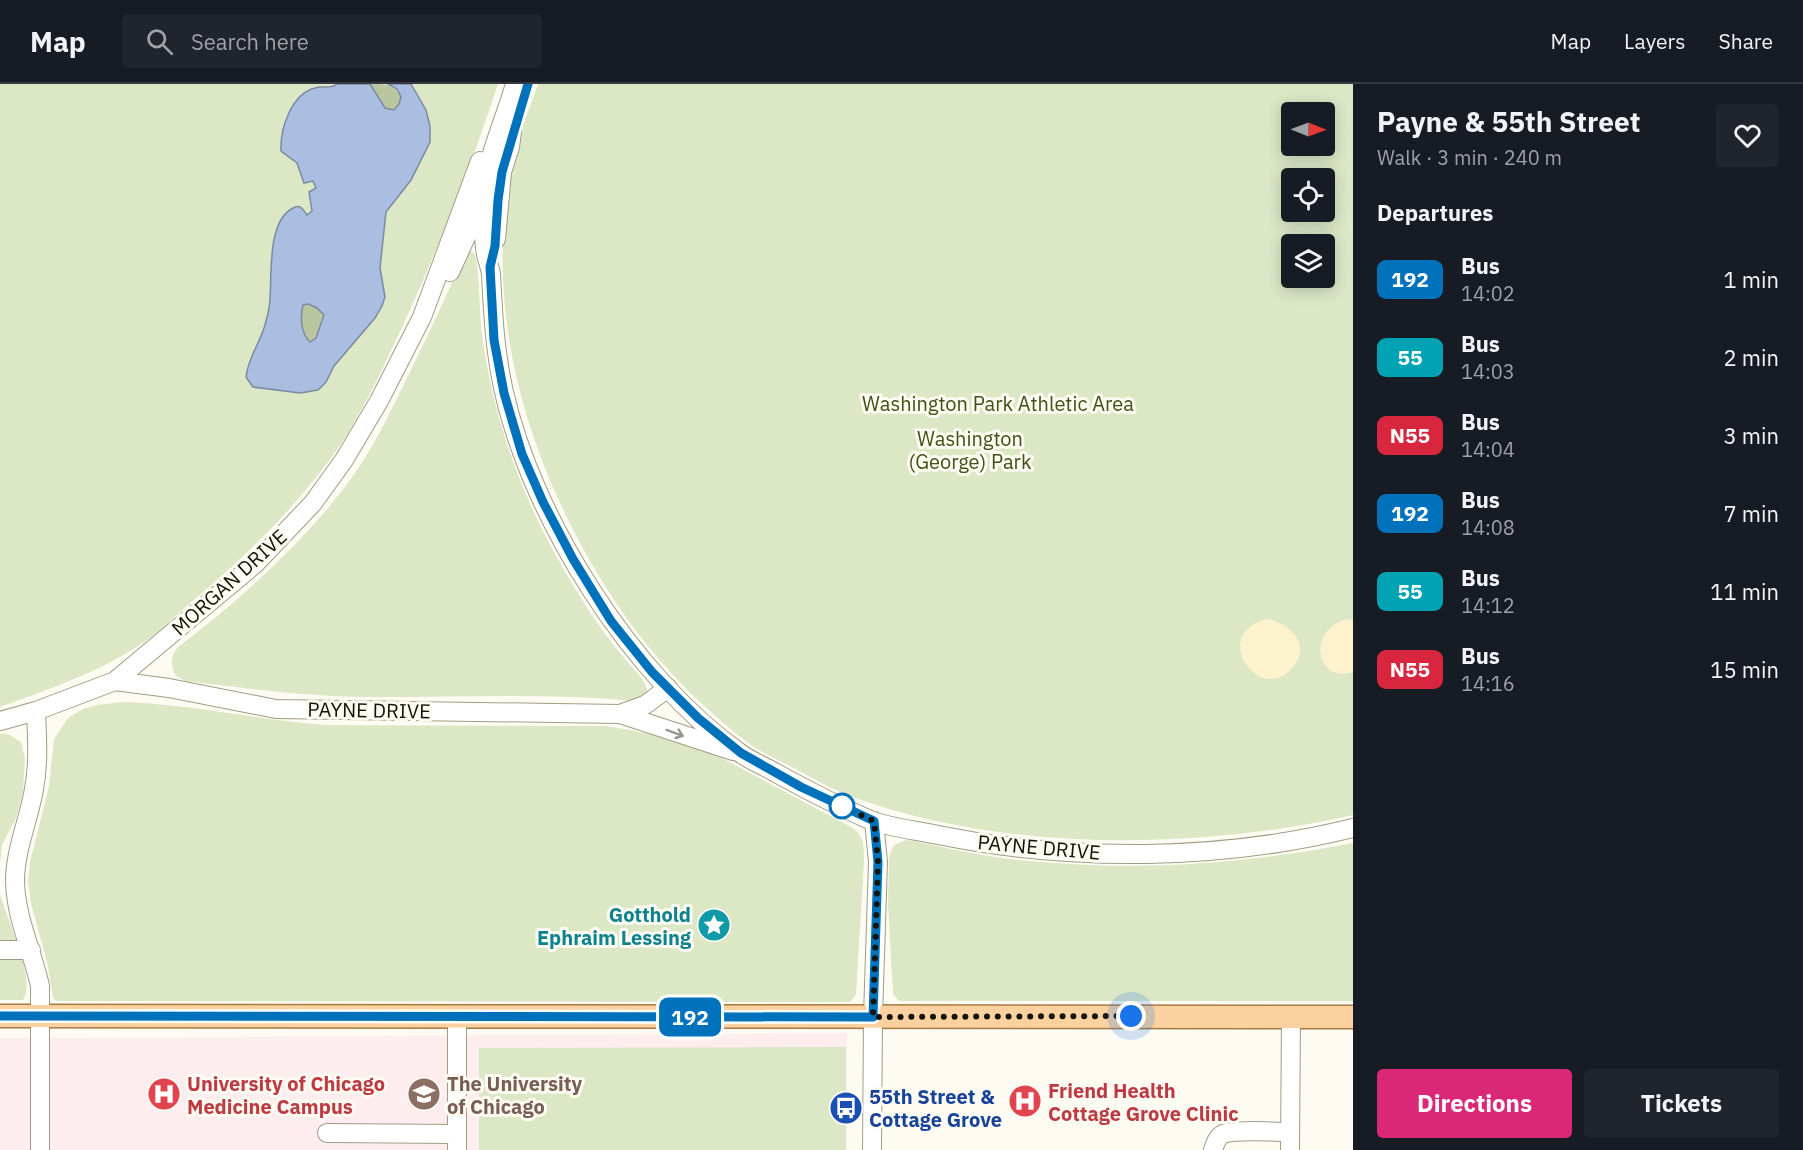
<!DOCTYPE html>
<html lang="en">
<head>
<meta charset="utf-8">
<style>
  :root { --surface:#171b24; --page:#20242c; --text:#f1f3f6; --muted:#9ea1a6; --line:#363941; --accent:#db2777 }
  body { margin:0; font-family:"IBM Plex Sans",sans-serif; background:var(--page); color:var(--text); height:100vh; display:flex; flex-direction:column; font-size:22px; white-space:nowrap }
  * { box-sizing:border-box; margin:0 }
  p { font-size:20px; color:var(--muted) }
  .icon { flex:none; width:33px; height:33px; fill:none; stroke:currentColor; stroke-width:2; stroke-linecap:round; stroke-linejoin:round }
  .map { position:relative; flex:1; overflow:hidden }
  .sheet { display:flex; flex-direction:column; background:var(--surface); width:450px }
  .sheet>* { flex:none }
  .badge { padding:0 12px; border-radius:9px; font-size:21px; line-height:39px }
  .needle { width:39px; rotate:91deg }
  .tools { position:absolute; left:1281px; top:18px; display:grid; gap:12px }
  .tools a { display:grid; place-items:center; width:54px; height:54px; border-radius:6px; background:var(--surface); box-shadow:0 3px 15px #0003; font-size:30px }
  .you { position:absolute; width:30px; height:30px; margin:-15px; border:4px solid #fff; border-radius:50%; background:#1a73e8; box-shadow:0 0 0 9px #1a73e833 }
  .map>.badge { position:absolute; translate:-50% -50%; box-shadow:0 0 0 3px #fff }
  h2 { padding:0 24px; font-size:22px; line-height:54px }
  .round { display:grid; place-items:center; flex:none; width:63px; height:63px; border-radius:6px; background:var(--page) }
  .overview { display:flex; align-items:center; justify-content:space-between; height:102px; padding:0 24px }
  h1 { font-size:28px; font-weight:700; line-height:45px }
  .cta { display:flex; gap:12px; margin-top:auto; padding:12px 24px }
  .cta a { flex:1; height:69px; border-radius:6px; background:var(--accent); color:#fff; font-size:24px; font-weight:700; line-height:69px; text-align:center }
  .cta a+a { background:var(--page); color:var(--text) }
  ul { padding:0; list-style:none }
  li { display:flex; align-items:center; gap:18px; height:78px; padding:0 24px }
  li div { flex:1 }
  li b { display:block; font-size:22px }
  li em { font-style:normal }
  li .badge { min-width:66px; font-weight:700; text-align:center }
  header { display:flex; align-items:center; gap:36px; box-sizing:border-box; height:84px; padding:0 30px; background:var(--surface); border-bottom:2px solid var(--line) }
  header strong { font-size:28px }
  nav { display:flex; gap:33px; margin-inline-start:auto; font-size:21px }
  .search { width:420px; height:54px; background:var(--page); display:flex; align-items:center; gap:15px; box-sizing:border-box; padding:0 21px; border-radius:6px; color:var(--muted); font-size:22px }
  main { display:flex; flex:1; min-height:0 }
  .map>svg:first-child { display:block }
</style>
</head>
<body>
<header>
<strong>Map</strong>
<div class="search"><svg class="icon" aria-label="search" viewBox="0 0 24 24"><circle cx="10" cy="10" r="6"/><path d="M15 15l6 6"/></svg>Search here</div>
<nav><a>Map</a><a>Layers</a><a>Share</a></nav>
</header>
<main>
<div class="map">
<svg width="1353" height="1066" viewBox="0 0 1353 1066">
  <rect width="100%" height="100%" fill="#fefcf2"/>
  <path fill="#feedee" d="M847 949V1066H0V954Z"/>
  <path fill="#dce7c6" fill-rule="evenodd" d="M0 0H498C470 86 436 170 398 252 379 291 361 332 336 367 294 425 244 475 189 520 174 533 160 548 144 558 101 588 49 605 0 623Z
    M538 0H1353V731C1200 766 1007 768 858 715 834 707 812 694 790 682 778 676 765 670 754 663 735 650 718 634 701 619 640 562 595 494 560 419 511 313 490 200 510 85 515 57 529 27 538 0ZM1292 28H1324V62H1292ZM1292 94H1324V128H1292ZM1292 160H1324V194H1292Z
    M470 167 474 169 476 174C480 199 479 225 482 251 493 331 519 407 559 477 578 511 600 546 625 575 633 585 647 596 647 608L643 614 634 617C542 608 450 614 359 613 300 612 243 604 185 597L176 592C170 581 170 573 178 563 241 515 315 449 359 383 376 358 389 330 403 302 424 260 444 217 463 174L466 169Z
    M123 618C191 620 258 636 326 641L605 642 631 646 662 653 718 672 851 743C865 751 864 764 864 778L856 911 850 918 56 917 53 914 47 878 31 820 28 798 30 778 49 702 54 655 68 634 83 625 97 621Z
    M3 649 10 651 21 658 25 675 23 708 16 734 2 761 0 780V650Z
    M906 756C921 758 936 762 951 765 980 771 1010 776 1041 778 1144 787 1251 779 1353 759V917H899L893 910 888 819 889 773 894 761Z
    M0 810C6 833 37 896 23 916H0Z
    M846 963V1066H479V964Z"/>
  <path fill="#b9c6a0" d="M370 0C385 0 394 0 401 13L399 20 394 26 385 24Z
    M308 220 317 224 324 231 316 254 310 258C301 249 300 233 303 221Z"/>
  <path fill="#fcf2cc" d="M1266 535C1290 539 1312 560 1293 583 1261 623 1208 551 1266 535Z
    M1348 535 1353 536V588C1314 600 1307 544 1348 535Z"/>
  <path fill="#a9bee0" stroke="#7d8ba0" stroke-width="1.5" fill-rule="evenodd" d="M337 0H370L385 24 394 26 399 20 401 13 397 5 388 0H411L426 26 430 42V58L411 96 386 128 380 184 385 213 382 222 375 234 334 282 326 298 318 306 300 309 253 303 246 293C248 272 262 257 266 237 268 230 270 222 270 214 272 190 267 137 293 124 300 120 303 125 307 131L312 127 309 108 316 104 313 97 304 99 297 79 281 67C280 45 291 10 315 4 323 1 330 6 337 0ZM308 220 317 224 324 231 316 254 310 258C301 250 300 233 303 221Z"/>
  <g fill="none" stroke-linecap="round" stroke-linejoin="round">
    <defs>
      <path id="minor" d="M515 0C505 35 488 71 484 107 483 123 483 155 486 170 487 177 490 182 491 190 493 230 495 269 504 308 533 436 632 592 740 669 751 677 764 682 776 689 807 706 838 722 870 736 891 744 916 746 938 751 1072 778 1220 777 1353 744
        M496 155 502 88 510 63 512 48
        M450 188 482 118
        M115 597 255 480 313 419 344 376 379 317 422 233 480 77
        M36 627C37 653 39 679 34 705 29 735 16 763 15 795 15 832 32 866 40 902V1066
        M620 630 645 621 668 604
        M0 637 36 627 115 597 169 604 276 625 620 630 733 667
        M0 866H31
        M327 1049 457 1050
        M457 1066V932
        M872 1066 873 933 878 778 874 737
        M1213 1066C1215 1060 1217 1053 1223 1050 1235 1045 1275 1048 1290 1048
        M1290 1066 1291 933"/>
      <path id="major" d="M0 932 1353 933"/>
    </defs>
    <use href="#minor" stroke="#a29c85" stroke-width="20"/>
    <use href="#major" stroke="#a77a41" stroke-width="25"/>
    <use href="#minor" stroke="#fff" stroke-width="18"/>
    <use href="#major" stroke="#fad19f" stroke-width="22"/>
  </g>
  <defs><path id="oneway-shaft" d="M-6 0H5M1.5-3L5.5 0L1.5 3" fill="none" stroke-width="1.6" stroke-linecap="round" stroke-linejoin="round" transform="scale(1.5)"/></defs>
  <use stroke="#969591" href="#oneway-shaft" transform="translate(675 649) rotate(20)"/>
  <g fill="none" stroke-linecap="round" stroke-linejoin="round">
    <defs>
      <path id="line" d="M0 932 873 933 878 778 874 737 801 703 741 669 698 634 652 588 611 537 573 475 543 418 522 370 504 309 494 256 490 183 495 162 498 116 502 88 528 0"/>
    </defs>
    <use href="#line" stroke="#fff" stroke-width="14"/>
    <use href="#line" stroke="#0072bc" stroke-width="9"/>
    <path stroke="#15130a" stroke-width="6" stroke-dasharray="0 10.8" d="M842 722 874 737 878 778 873 933 1131 932"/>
  </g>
  <defs>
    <symbol id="sight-disc" viewBox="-11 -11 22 22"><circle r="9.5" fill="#0f9aa8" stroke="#fefcf2"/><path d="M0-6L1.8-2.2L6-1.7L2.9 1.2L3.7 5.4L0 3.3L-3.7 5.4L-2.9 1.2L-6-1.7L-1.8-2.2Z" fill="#fff"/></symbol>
    <symbol id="hospital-disc" viewBox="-11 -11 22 22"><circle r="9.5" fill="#e0444e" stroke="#fefcf2"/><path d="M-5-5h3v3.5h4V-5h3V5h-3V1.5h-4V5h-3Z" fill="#fff"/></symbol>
    <symbol id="university-disc" viewBox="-11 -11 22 22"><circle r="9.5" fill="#8d6e63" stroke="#fefcf2"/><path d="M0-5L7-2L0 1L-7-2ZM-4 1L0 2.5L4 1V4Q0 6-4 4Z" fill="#fff"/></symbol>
    <symbol id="bus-disc" viewBox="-11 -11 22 22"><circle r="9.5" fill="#1a4fb4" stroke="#fefcf2"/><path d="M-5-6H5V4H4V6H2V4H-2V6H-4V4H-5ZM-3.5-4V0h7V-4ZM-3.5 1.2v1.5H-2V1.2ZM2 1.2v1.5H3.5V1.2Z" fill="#fff"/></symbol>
  </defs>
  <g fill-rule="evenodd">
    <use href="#sight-disc" x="695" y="822" width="38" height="38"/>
    <use href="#hospital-disc" x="145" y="991" width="38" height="38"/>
    <use href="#university-disc" x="405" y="991" width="38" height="38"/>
    <use href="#hospital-disc" x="1006" y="998" width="38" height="38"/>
    <use href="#bus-disc" x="827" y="1005" width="38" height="38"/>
  </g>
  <circle fill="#fff" stroke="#0072bc" stroke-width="3" cx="842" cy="722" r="12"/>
  <g text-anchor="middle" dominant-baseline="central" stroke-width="6" stroke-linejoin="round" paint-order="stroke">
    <g font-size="20" fill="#415015" stroke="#fefcf2">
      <text x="998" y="319">Washington Park Athletic Area</text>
      <text x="970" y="354">Washington<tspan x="970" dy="23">(George) Park</tspan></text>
    </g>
    <g font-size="20" fill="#15130a" stroke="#fefcf2">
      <text transform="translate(229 498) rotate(-42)">MORGAN DRIVE</text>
      <text transform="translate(369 626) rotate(1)">PAYNE DRIVE</text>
      <text transform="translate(1039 763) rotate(5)">PAYNE DRIVE</text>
    </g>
    <g font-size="20" font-weight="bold" fill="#0d838f" stroke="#fefcf2" text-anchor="end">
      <text x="691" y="830">Gotthold<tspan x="691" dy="23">Ephraim Lessing</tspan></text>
    </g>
    <g font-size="20" font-weight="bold" fill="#be3a42" stroke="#fefcf2" text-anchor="start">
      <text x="187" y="999">University of Chicago<tspan x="187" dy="23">Medicine Campus</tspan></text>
      <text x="1048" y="1006">Friend Health<tspan x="1048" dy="23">Cottage Grove Clinic</tspan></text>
    </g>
    <g font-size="20" font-weight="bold" fill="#785e54" stroke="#fefcf2" text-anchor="start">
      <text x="447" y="999">The University<tspan x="447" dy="23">of Chicago</tspan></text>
    </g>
    <g font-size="20" font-weight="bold" fill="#164399" stroke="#fefcf2" text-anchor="start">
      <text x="869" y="1012">55th Street &amp;<tspan x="869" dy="23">Cottage Grove</tspan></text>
    </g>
  </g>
</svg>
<div class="tools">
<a><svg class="needle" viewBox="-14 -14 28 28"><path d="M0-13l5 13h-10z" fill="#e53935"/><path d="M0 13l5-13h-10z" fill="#9ea1a6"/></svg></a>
<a><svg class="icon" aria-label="locate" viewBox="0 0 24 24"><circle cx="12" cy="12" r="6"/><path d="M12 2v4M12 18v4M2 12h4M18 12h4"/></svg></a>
<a><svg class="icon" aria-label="layers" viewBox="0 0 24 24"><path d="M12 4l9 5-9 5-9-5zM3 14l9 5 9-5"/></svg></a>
</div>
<div class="you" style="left:1131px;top:932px"></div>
<b class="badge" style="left:690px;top:933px;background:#0072bc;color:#fff">192</b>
</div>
<section class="sheet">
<div class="overview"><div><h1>Payne &amp; 55th Street</h1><p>Walk · 3 min · 240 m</p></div><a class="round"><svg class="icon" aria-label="heart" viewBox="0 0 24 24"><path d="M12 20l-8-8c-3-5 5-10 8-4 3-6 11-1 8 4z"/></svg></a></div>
<h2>Departures</h2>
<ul>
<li><span class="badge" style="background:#0072bc;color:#fff">192</span><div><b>Bus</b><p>14:02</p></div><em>1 min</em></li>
<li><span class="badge" style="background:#00a3b4;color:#fff">55</span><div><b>Bus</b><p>14:03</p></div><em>2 min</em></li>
<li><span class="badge" style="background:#d7263d;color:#fff">N55</span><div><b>Bus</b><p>14:04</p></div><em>3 min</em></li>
<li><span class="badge" style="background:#0072bc;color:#fff">192</span><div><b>Bus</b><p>14:08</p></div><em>7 min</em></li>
<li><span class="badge" style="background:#00a3b4;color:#fff">55</span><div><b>Bus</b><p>14:12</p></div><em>11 min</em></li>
<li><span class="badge" style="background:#d7263d;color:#fff">N55</span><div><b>Bus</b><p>14:16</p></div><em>15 min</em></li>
</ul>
<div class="cta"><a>Directions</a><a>Tickets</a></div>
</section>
</main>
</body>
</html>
